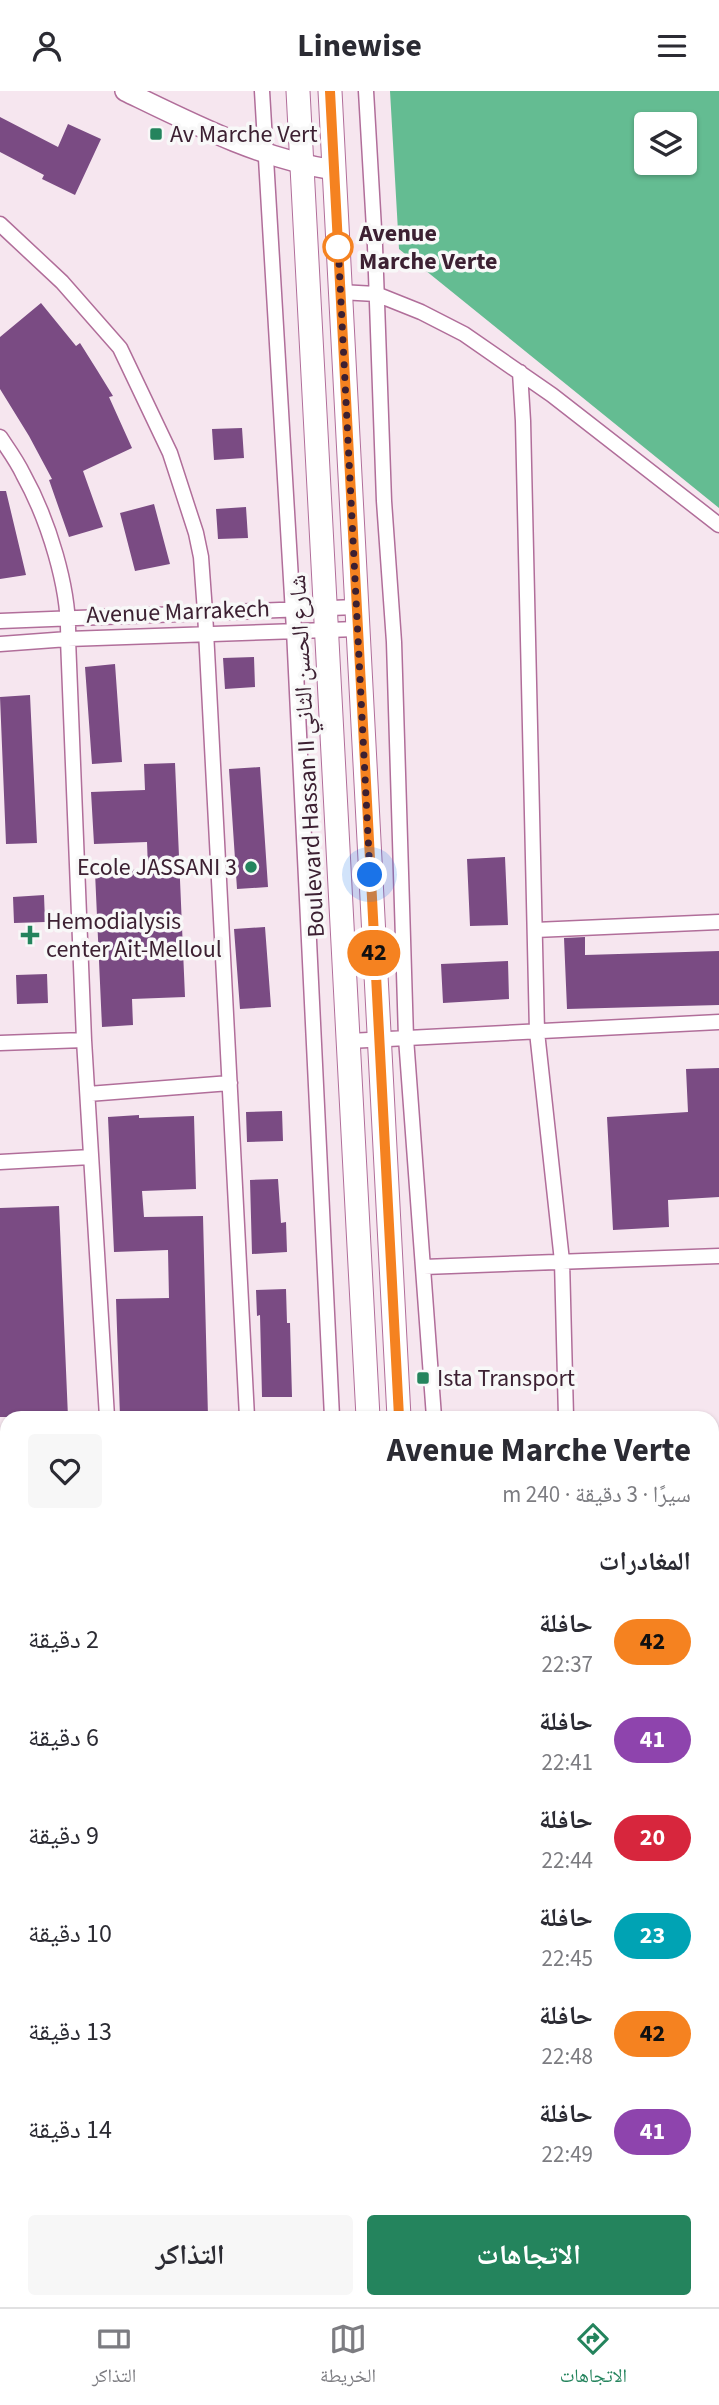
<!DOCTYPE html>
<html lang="ar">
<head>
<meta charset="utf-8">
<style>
  :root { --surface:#fff; --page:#f7f7f7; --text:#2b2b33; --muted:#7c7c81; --line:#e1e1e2; --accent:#24845d }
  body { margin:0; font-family:"Source Sans 3","Noto Naskh Arabic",sans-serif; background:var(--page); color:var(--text); direction:rtl; height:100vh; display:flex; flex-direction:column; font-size:26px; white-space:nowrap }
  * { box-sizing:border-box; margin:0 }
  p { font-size:23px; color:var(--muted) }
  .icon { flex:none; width:38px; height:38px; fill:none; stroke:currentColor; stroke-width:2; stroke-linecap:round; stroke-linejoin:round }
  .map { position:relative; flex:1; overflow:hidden; direction:ltr }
  .sheet { position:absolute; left:0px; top:1320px; width:719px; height:898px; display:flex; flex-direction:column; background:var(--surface); border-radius:21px 21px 0 0; box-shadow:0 2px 5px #0004; direction:rtl }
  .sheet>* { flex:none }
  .badge { padding:0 14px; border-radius:23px; font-size:24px; line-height:46px }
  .tools { position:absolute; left:634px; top:21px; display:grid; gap:14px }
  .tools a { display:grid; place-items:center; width:63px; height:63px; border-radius:7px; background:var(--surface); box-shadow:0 2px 5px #0004; font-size:35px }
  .you { position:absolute; width:35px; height:35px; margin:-18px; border:5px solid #fff; border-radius:50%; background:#1a73e8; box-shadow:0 0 0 10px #1a73e833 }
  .map>.badge { position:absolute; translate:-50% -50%; box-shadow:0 0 0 4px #fff }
  h2 { padding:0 28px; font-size:26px; line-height:63px }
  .round { display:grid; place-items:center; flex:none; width:74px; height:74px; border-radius:7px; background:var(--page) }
  .overview { display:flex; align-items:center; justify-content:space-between; height:119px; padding:0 28px }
  h1 { font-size:33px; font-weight:700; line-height:52px }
  .primary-button { display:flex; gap:14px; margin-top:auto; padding:14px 28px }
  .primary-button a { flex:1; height:80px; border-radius:7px; background:var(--accent); color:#fff; font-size:28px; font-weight:700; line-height:80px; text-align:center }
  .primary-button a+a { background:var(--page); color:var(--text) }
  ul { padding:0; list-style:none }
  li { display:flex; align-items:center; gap:21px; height:98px; padding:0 28px }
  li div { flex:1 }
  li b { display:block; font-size:26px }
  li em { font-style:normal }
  li .badge { min-width:77px; font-weight:700; text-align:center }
  header { display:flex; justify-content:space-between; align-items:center; height:91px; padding:0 28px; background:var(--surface); font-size:32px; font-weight:700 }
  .dock { display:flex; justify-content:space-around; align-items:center; height:98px; border-top:2px solid var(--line); background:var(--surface); font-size:19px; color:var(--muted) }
  .dock a { display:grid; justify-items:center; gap:4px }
  .dock .current { color:var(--accent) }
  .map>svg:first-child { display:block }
</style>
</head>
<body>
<header><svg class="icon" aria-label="menu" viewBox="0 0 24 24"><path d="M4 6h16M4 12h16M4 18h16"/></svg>Linewise<svg class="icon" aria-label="person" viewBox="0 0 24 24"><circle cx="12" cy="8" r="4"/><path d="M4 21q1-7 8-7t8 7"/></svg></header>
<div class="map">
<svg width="719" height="2216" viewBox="0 0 719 2216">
  <rect width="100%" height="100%" fill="#f6e6ef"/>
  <path fill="#64bc92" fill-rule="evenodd" d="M390 0H719V417L399 158ZM646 33H684V72H646Z"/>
  <path fill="#7a4b83" d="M0 26 58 56 68 33 101 48 75 104 42 88 44 84 0 61Z
    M41 212 76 255 80 252 97 279 113 305 109 306 132 357 83 380 103 436 69 446 49 389 52 388 29 345 0 298V246Z
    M242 337 244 367 214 369 212 338Z
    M0 400H6L26 484 0 488Z
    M154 413 170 473 135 480 120 422Z
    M246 416 248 447 218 448 216 418Z
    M254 566 255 596 225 598 223 567Z
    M115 573 122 671 92 673 85 576Z
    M30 604 37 752 6 753 0 606Z
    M175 672 185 906 132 908 133 934 102 936 95 781 148 778 147 751 94 753 91 701 145 699 144 673Z
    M260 676 268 796 237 798 229 678Z
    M505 766 508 834 470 835 467 768Z
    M44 804 45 831 14 832 13 806Z
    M265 836 271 916 240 918 234 838Z
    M585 846V864L719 860V914L567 918 564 847Z
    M508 870 509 908 443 912 441 873Z
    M47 883 48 912 17 913 16 884Z
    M719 977V1106L668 1109 669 1136 613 1139 607 1026 688 1021 686 978Z
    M282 1020 283 1050 247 1051 246 1021Z
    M139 1024V1027L194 1025 196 1098 142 1100 144 1126 203 1125 208 1326H120L116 1208 169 1207 168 1159 114 1161 108 1026Z
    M278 1088 281 1132 286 1131 287 1161 252 1163 250 1089Z
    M59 1115 68 1326H0V1117Z
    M286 1198 287 1232H290L292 1306H262L260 1224 257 1225 256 1199Z"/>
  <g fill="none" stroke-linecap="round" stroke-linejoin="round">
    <defs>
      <path id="minor" d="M262 0 294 539 332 1326
        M366 0 375 155 384 410 394 551 406 947 434 1326
        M0 133 62 191 120 257 170 362 196 442 201 466 205 521 247 1326
        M340 201 376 203 421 221 464 243 552 304 719 434
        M520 281 523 330 537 941 562 1170 566 1326
        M0 346C8 358 17 370 23 383 48 428 70 497 68 548L84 949 107 1326
        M0 530 356 516
        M0 553 68 548 357 538
        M535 839 719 831
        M349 950 719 931
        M0 952 84 949
        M88 1003 230 992
        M0 1071 91 1066
        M424 1176 719 1165
        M0 1419 7 1421
        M7 1846 3 1866 7 1872
        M712 1987 719 1984
        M712 2046 719 2045
        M712 2138 719 2136
        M194 2210V2216
        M282 2210 283 2216
        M382 2210V2216
        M483 2210 484 2216
        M82 2216V2210"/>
      <path id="tertiary" d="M125 0C191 32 261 68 334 79
        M712 1408 719 1407"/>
      <path id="primary" d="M298 0 368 1326
        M330 0 399 1326
        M416 2210V2216
        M448 2210V2216"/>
    </defs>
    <use href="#minor" stroke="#b16e9a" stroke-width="17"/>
    <use href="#tertiary" stroke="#b16e9a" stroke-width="22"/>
    <use href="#primary" stroke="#b16e9a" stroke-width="25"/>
    <use href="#minor" stroke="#fff" stroke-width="14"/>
    <use href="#tertiary" stroke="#fff" stroke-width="19"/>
    <use href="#primary" stroke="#fff" stroke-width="23"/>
  </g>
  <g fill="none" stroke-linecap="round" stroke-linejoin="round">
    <defs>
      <path id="line" d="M330 0 399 1326"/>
    </defs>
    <use href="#line" stroke="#fff" stroke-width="16"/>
    <use href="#line" stroke="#f58220" stroke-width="10"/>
    <path stroke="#3c2032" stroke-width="7" stroke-dasharray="0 12.6" d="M338 156V152L370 784"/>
  </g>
  <g fill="#24845d" stroke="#f8f8f8" stroke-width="2.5">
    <rect x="149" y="36" width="14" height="14" rx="3.5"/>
    <circle cx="251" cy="776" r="7"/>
    <path d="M26.5 833.5h7v7h7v7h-7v7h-7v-7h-7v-7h7z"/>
    <rect x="416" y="1280" width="14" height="14" rx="3.5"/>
  </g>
  <circle fill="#fff" stroke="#f58220" stroke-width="3.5" cx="338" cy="156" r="14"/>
  <g text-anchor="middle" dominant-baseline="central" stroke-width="7" stroke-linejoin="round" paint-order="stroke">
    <g font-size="24" fill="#3c2032" stroke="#f8f8f8" text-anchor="start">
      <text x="170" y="43">Av Marche Vert</text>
      <text x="237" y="776" text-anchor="end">Ecole JASSANI 3</text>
      <text x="46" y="830">Hemodialysis<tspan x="46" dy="28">center Ait-Melloul</tspan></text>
      <text x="437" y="1287">Ista Transport</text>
    </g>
    <g font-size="24" font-weight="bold" fill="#3c2032" stroke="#f8f8f8" text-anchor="start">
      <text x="359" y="142">Avenue<tspan x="359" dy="28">Marche Verte</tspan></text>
    </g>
    <g font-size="24" fill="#3c2032" stroke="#f8f8f8">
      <text transform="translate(178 521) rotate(-2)">Avenue Marrakech</text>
      <text transform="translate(307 665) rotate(-93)">Boulevard Hassan II شارع الحسن الثاني</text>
    </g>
  </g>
</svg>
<div class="tools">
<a><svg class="icon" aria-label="layers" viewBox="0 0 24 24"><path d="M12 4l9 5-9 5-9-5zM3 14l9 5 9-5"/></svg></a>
</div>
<div class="you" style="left:370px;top:784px"></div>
<b class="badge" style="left:374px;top:862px;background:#f58220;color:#111">42</b>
<section class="sheet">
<div class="overview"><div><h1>Avenue Marche Verte</h1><p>سيرًا · 3 دقيقة · 240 m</p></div><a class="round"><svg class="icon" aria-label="heart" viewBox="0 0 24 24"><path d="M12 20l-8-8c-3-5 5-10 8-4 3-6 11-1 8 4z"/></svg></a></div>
<h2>المغادرات</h2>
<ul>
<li><span class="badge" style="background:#f58220;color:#111">42</span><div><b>حافلة</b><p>22:37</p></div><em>2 دقيقة</em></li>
<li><span class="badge" style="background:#8e44ad;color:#fff">41</span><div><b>حافلة</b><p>22:41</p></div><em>6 دقيقة</em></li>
<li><span class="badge" style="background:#d7263d;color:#fff">20</span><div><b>حافلة</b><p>22:44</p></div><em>9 دقيقة</em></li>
<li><span class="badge" style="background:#00a3b4;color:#fff">23</span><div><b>حافلة</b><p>22:45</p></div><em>10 دقيقة</em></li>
<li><span class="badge" style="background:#f58220;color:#111">42</span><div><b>حافلة</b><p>22:48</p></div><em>13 دقيقة</em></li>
<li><span class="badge" style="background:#8e44ad;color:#fff">41</span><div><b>حافلة</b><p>22:49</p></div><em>14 دقيقة</em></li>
</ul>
<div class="primary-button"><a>الاتجاهات</a><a>التذاكر</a></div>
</section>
</div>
<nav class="dock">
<a class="current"><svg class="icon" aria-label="directions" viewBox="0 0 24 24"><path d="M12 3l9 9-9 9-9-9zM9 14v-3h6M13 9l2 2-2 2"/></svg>الاتجاهات</a>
<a><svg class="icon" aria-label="map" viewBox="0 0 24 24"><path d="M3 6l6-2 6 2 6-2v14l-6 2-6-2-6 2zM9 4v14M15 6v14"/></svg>الخريطة</a>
<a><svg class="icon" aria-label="tickets" viewBox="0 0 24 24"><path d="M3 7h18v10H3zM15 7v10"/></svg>التذاكر</a>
</nav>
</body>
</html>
